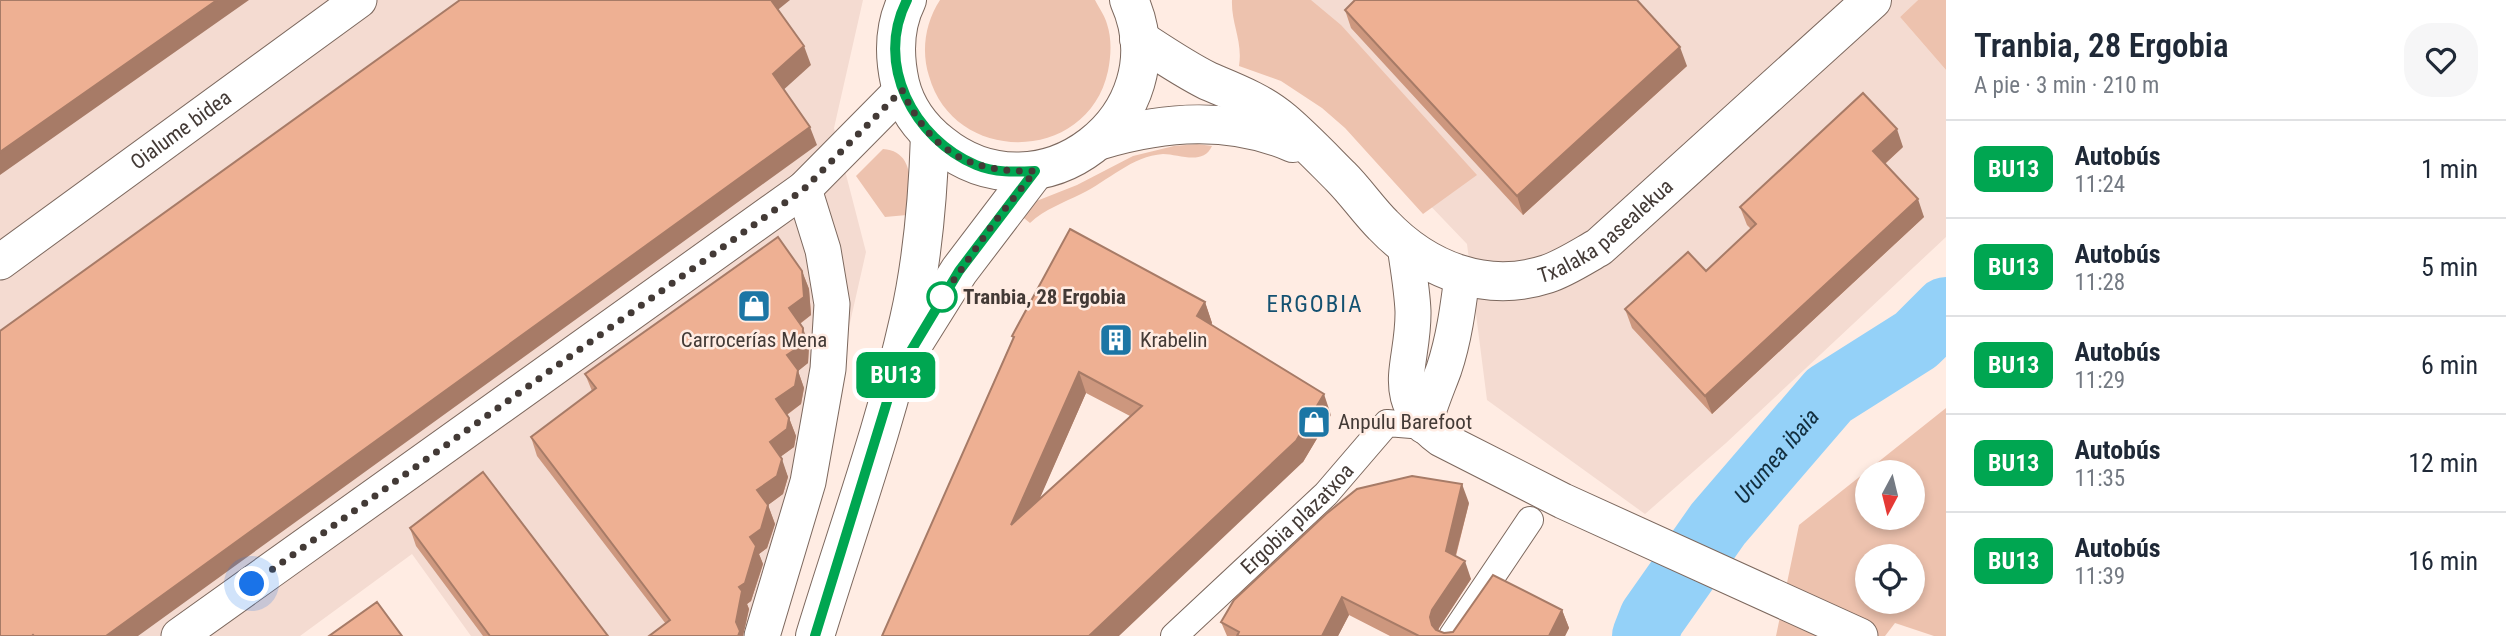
<!DOCTYPE html>
<html lang="es">
<head>
<meta charset="utf-8">
<style>
  :root { --surface:#fff; --page:#f6f6f7; --text:#1f2937; --muted:#747a83; --line:#e0e1e3 }
  body { margin:0; font-family:"Roboto Condensed",sans-serif; background:var(--page); color:var(--text); height:100vh; display:flex; flex-direction:column; font-size:26px; white-space:nowrap }
  * { box-sizing:border-box; margin:0 }
  p { font-size:23px; color:var(--muted) }
  .icon { flex:none; width:38px; height:38px; fill:none; stroke:currentColor; stroke-width:2; stroke-linecap:round; stroke-linejoin:round }
  .map { position:relative; flex:1; overflow:hidden }
  .sheet { display:flex; flex-direction:column; background:var(--surface); width:560px }
  .sheet>* { flex:none }
  .badge { padding:0 14px; border-radius:10px; font-size:24px; line-height:46px }
  .needle { width:46px; rotate:187deg }
  .controls { position:absolute; left:1855px; top:460px; display:grid; gap:14px }
  .controls a { display:grid; place-items:center; width:70px; height:70px; border-radius:50%; background:var(--surface); box-shadow:0 4px 10px #0003; font-size:35px }
  .you { position:absolute; width:35px; height:35px; margin:-18px; border:5px solid #fff; border-radius:50%; background:#1a73e8; box-shadow:0 0 0 10px #1a73e833 }
  .map>.badge { position:absolute; translate:-50% -50%; box-shadow:0 0 0 4px #fff }
  .round { display:grid; place-items:center; flex:none; width:74px; height:74px; border-radius:28px; background:var(--page) }
  .headline { display:flex; align-items:center; justify-content:space-between; height:119px; padding:0 28px }
  h1 { font-size:33px; font-weight:600; line-height:52px }
  ul { padding:0; list-style:none }
  li { display:flex; align-items:center; gap:21px; height:98px; padding:0 28px; border-top:2px solid var(--line) }
  li div { flex:1 }
  li b { display:block; font-size:26px }
  li em { font-style:normal }
  li .badge { min-width:77px; font-weight:700; text-align:center }
  main { display:flex; flex:1; min-height:0 }
  .map>svg:first-child { display:block }
</style>
</head>
<body>
<main>
<div class="map">
<svg width="1946" height="636" viewBox="0 0 1946 636">
  <rect width="100%" height="100%" fill="#ffece3"/>
  <path fill="#f4dbd1" d="M0 0H863L834 128 866 252 789 592 773 636H471L412 554 300 636H0Z
    M1233 0H1918L1900 17 1946 70V237L1726 443 1645 514 1487 400 1467 244Z"/>
  <path fill="#edc2ae" fill-rule="evenodd" d="M940 0H1095C1099 8 1105 16 1107 24 1112 39 1111 56 1108 71 1088 164 954 166 929 76 921 51 925 23 940 0Z
    M1232 0H1311L1341 25 1477 175 1423 214 1345 128 1322 108 1281 81 1239 66C1243 41 1231 24 1232 0Z
    M1918 0H1946V70L1900 17Z
    M1197 144 1212 146C1203 166 1179 154 1163 154 1132 156 1108 181 1081 194 1063 203 1045 209 1030 223L1019 214 1034 202 1077 185 1133 156 1174 146Z
    M883 149C917 151 911 192 907 215L885 217 856 176Z
    M1946 408V636H1934L1895 623 1885 636H1776L1799 525ZM1867 472H1913V518H1867ZM1867 556H1913V602H1867Z"/>
  <g fill="none" stroke-linecap="round" stroke-linejoin="round">
    <path stroke="#94d1f8" stroke-width="66" id="s1" d="M1645 636 1652 618 1718 524 1829 395 1916 340 1946 310"/>
    <defs>
      <g id="pedestrian">
        <path id="s2" d="M1174 636 1326 494 1387 423 1424 426"/>
        <path d="M1452 636 1530 520"/>
      </g>
      <g id="minor">
        <path d="M1405 246C1408 267 1412 289 1413 311 1414 367 1385 397 1441 439L1563 501 1860 636"/>
        <path id="s3" d="M0 262 359 0"/>
        <path d="M1424 426C1429 406 1437 388 1444 369 1454 339 1458 308 1462 277"/>
        <path d="M179 636 804 189 902 90"/>
        <path d="M762 636 808 482 828 369 832 304 823 250 804 189"/>
      </g>
      <g id="secondary">
        <path d="M907 0C894 26 894 56 900 83 906 108 922 129 941 144 1040 224 1181 116 1129 0"/>
        <path id="s4" d="M1139 39C1162 54 1184 69 1208 81 1234 92 1261 102 1283 121 1303 138 1322 158 1341 177 1356 192 1368 210 1383 225 1426 270 1486 294 1547 274 1565 268 1583 256 1599 247L1872 0"/>
        <path d="M1101 140C1165 121 1230 116 1293 143"/>
        <path d="M912 346 959 271 1035 171"/>
        <path d="M815 636C847 531 885 427 909 320 923 259 928 197 930 135"/>
      </g>
    </defs>
    <use href="#pedestrian" stroke="#7c685e" stroke-width="28"/>
    <use href="#minor" stroke="#7c685e" stroke-width="37"/>
    <use href="#secondary" stroke="#7c685e" stroke-width="40"/>
    <use href="#pedestrian" stroke="#fff" stroke-width="26"/>
    <use href="#minor" stroke="#fff" stroke-width="35"/>
    <use href="#secondary" stroke="#fff" stroke-width="38"/>
  </g>
  <path fill="#cd977e" fill-rule="evenodd" d="M1345 10 1687 66 1523 215 1351 28Z
    M1903 147 1885 164 1924 217 1712 414 1632 328 1625 309 1706 271 1751 229 1747 225 1740 207Z
    M802 271 809 289 811 315 800 324 809 346 808 363 798 371 804 388 801 404 787 415 789 418 796 436 794 447 780 457 788 477 783 494 768 505 775 524 767 548 759 554 763 564 751 601 747 604 749 609 743 636H649L666 624 537 456 531 437 592 391 585 374Z
    M1205 302 1212 323 1211 325 1331 415 1303 462 882 636 1013 338 1012 336ZM1086 393 1130 416 1039 499Z
    M1469 503 1456 556 1471 579 1439 628 1438 631 1444 633 1562 610 1569 628 1565 636H1390L1349 615 1338 636H1227L1221 622Z
    M410 528 608 636H483L416 546Z"/>
  <path fill="#a77b67" d="M217 0H249L0 175V152Z
    M769 0H790L774 13Z
    M804 46 811 65 780 93 773 74Z
    M1680 47 1687 66 1523 215 1517 196Z
    M810 127 817 145 138 636H106Z
    M1897 129 1903 147 1879 169 1873 151Z
    M1918 199 1924 217 1712 414 1705 396Z
    M802 271 809 289 811 315 795 327 789 308Z
    M1205 302 1212 323 1205 337 1197 316Z
    M803 328 809 346 808 363 798 371 804 388 801 404 782 418 776 399 787 355Z
    M1079 372 1086 393 1019 546 1011 525Z
    M1324 394 1331 415 1303 462 1119 636H1089Z
    M789 418 796 436 794 447 776 460 770 442Z
    M782 459 788 477 783 494 764 508 757 490Z
    M1462 484 1469 503 1452 569 1446 551Z
    M768 505 775 524 767 548 759 554 763 564 751 601 747 604 749 609 743 636H738L736 622 739 587 750 537Z
    M1465 561 1471 579 1439 628 1436 636 1430 617 1432 610Z
    M1342 597 1349 615 1338 636H1322Z
    M1562 610 1569 628 1565 636H1549Z"/>
  <path fill="#eeb093" stroke="#a77b67" stroke-width="2" fill-rule="evenodd" d="M0 0H217L0 152Z
    M460 0H771L804 46 773 74 810 127 106 636H34L33 635 32 636H0V331Z
    M1355 0H1637L1680 47 1517 196 1345 10Z
    M1863 93 1897 129 1873 151 1918 199 1705 396 1625 309 1688 252 1706 271 1756 224 1740 207Z
    M1070 229 1205 302 1197 316 1324 394 1296 441 1089 636H882L1014 337 1012 336ZM1079 372 1142 406 1011 525Z
    M778 237 802 271 804 297 789 308 803 328 802 345 787 355 798 370 795 386 776 399 789 418 787 429 770 442 782 459 777 476 757 490 768 505 761 529 750 537 756 546 745 583 739 587 742 591 736 622 740 631 738 636H649L670 620 531 437 596 388 585 374Z
    M483 472 608 636H490L410 528Z
    M1412 476 1462 484 1446 551 1465 561 1432 610 1430 617 1432 625 1436 630 1444 633 1453 632 1493 575 1562 610 1549 636H1419L1342 597 1322 636H1237L1239 632 1221 622 1234 600 1326 514 1357 489Z
    M377 602 402 636H329Z"/>
  <g fill="none" stroke-linecap="round" stroke-linejoin="round">
    <defs>
      <path id="line" d="M815 636 894 379 959 271 1035 171C1015 172 995 173 976 165 914 139 874 64 907 0"/>
    </defs>
    <use href="#line" stroke="#fff" stroke-width="16"/>
    <use href="#line" stroke="#00a651" stroke-width="10"/>
    <path stroke="#433a36" stroke-width="7" stroke-dasharray="0 12.6" d="M252 584 804 189 902 90C930 151 969 173 1035 171L993 224 942 297"/>
  </g>
  <defs>
    <symbol id="shop-square" viewBox="-11 -11 22 22"><rect x="-9" y="-9" width="18" height="18" rx="4" fill="#1c76a5" stroke="#ffece3"/><path d="M-5-2.5h2.3a2.7 3.5 0 0 1 5.4 0H5L5.5 6h-11ZM-1.5-2.5h3a1.5 2.3 0 0 0-3 0Z" fill="#fff"/></symbol>
    <symbol id="building-square" viewBox="-11 -11 22 22"><rect x="-9" y="-9" width="18" height="18" rx="4" fill="#1c76a5" stroke="#ffece3"/><path d="M-4-6H4V6H1V3H-1V6H-4ZM-2.5-4.3h1.7v1.8h-1.7ZM.8-4.3h1.7v1.8H.8ZM-2.5-1h1.7V.8h-1.7ZM.8-1h1.7V.8H.8Z" fill="#fff"/></symbol>
  </defs>
  <g fill-rule="evenodd">
    <use href="#shop-square" x="735" y="287" width="38" height="38"/>
    <use href="#building-square" x="1097" y="321" width="38" height="38"/>
    <use href="#shop-square" x="1295" y="403" width="38" height="38"/>
  </g>
  <circle fill="#fff" stroke="#00a651" stroke-width="3.5" cx="942" cy="297" r="14"/>
  <g text-anchor="middle" dominant-baseline="central" stroke-width="5" stroke-linejoin="round" paint-order="stroke">
    <g font-size="21" fill="#433a36" stroke="#ffece3">
      <text stroke="none"><textPath href="#s3" startOffset="224">Oialume bidea</textPath></text>
      <text stroke="none"><textPath href="#s4" startOffset="564">Txalaka pasealekua</textPath></text>
      <text stroke="none"><textPath href="#s2" startOffset="170">Ergobia plazatxoa</textPath></text>
    </g>
    <g font-size="21" font-weight="bold" fill="#433a36" stroke="#ffece3" text-anchor="start">
      <text x="963" y="297">Tranbia, 28 Ergobia</text>
    </g>
    <g font-size="21" fill="#433a36" stroke="#ffece3" text-anchor="start">
      <text x="754" y="340" text-anchor="middle">Carrocerías Mena</text>
      <text x="1140" y="340">Krabelin</text>
      <text x="1338" y="422">Anpulu Barefoot</text>
    </g>
    <g font-size="23" letter-spacing="2" fill="#145171" stroke="#ffece3">
      <text x="1315" y="304">ERGOBIA</text>
    </g>
    <g font-size="23" font-style="italic" fill="#122e3e" stroke="#ffece3">
      <text stroke="none"><textPath href="#s1" startOffset="224">Urumea ibaia</textPath></text>
    </g>
  </g>
</svg>
<div class="controls">
<a><svg class="needle" viewBox="-14 -14 28 28"><path d="M0-13l5 13h-10z" fill="#e53935"/><path d="M0 13l5-13h-10z" fill="#747a83"/></svg></a>
<a><svg class="icon" aria-label="locate" viewBox="0 0 24 24"><circle cx="12" cy="12" r="6"/><path d="M12 2v4M12 18v4M2 12h4M18 12h4"/></svg></a>
</div>
<div class="you" style="left:252px;top:584px"></div>
<b class="badge" style="left:896px;top:375px;background:#00a651;color:#fff">BU13</b>
</div>
<section class="sheet">
<div class="headline"><div><h1>Tranbia, 28 Ergobia</h1><p>A pie · 3 min · 210 m</p></div><a class="round"><svg class="icon" aria-label="heart" viewBox="0 0 24 24"><path d="M12 20l-8-8c-3-5 5-10 8-4 3-6 11-1 8 4z"/></svg></a></div>
<ul>
<li><span class="badge" style="background:#00a651;color:#fff">BU13</span><div><b>Autobús</b><p>11:24</p></div><em>1 min</em></li>
<li><span class="badge" style="background:#00a651;color:#fff">BU13</span><div><b>Autobús</b><p>11:28</p></div><em>5 min</em></li>
<li><span class="badge" style="background:#00a651;color:#fff">BU13</span><div><b>Autobús</b><p>11:29</p></div><em>6 min</em></li>
<li><span class="badge" style="background:#00a651;color:#fff">BU13</span><div><b>Autobús</b><p>11:35</p></div><em>12 min</em></li>
<li><span class="badge" style="background:#00a651;color:#fff">BU13</span><div><b>Autobús</b><p>11:39</p></div><em>16 min</em></li>
</ul>
</section>
</main>
</body>
</html>
